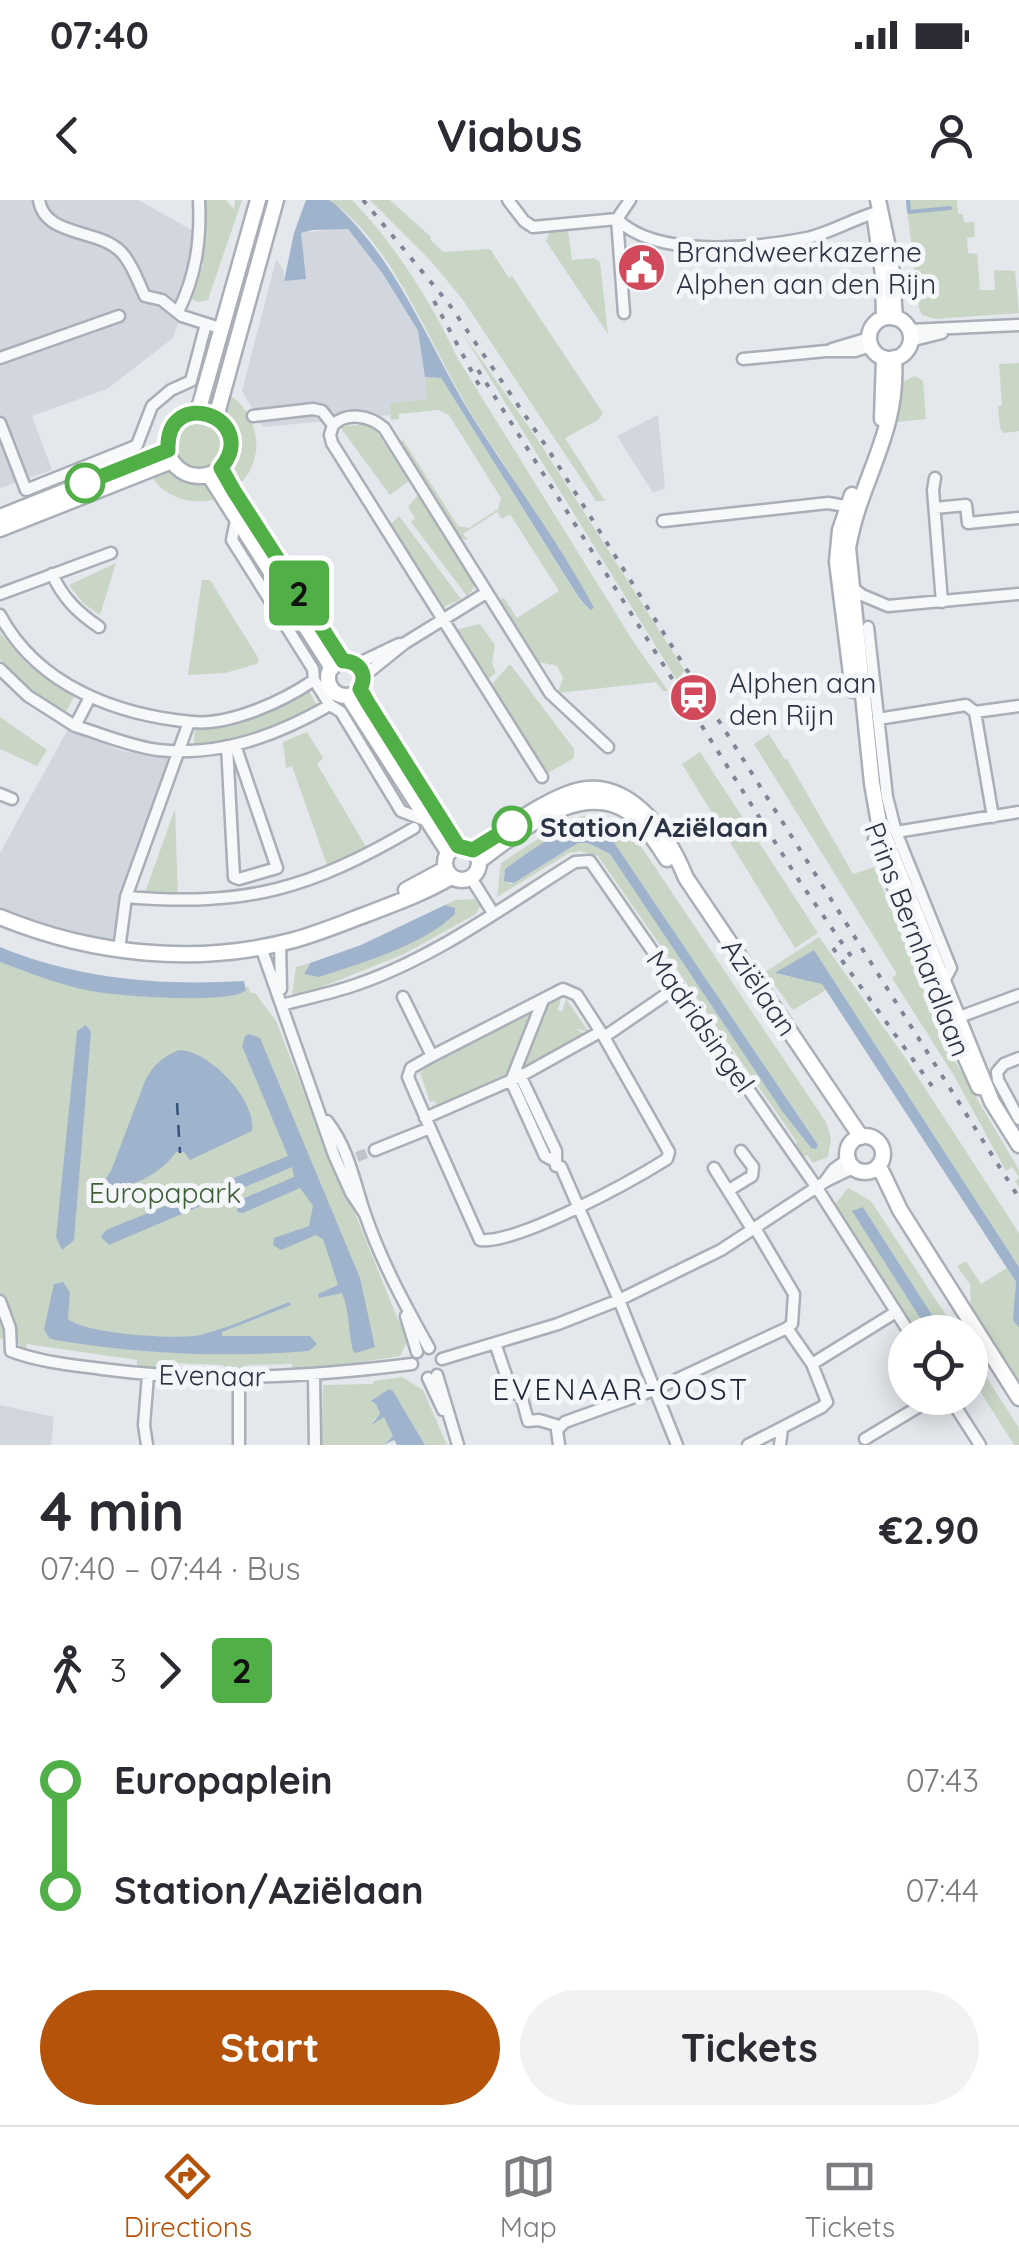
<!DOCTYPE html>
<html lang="en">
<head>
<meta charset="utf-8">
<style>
  :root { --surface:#fff; --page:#f2f2f3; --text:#2b2b33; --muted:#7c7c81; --line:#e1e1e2; --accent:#b45309 }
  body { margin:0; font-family:Quicksand,sans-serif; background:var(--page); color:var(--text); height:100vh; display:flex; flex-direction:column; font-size:38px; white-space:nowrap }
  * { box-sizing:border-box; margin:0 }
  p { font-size:32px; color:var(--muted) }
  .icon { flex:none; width:55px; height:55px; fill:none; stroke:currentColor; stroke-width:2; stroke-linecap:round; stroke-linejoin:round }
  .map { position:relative; height:1245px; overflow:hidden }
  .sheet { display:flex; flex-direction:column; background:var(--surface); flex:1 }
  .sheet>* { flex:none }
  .badge { padding:0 20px; border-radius:8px; font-size:35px; line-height:65px }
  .fabs { position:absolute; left:888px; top:1115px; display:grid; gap:20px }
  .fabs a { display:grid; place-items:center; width:100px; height:100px; border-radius:50%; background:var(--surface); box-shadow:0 5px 25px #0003; font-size:50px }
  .map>.badge { position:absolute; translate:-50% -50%; box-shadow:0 0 0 5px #fff }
  .legs { display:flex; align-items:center; gap:15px; height:110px; padding:0 40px; font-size:32px }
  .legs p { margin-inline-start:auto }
  .overview { display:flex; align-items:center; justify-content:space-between; height:170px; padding:0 40px }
  h1 { font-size:55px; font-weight:800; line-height:75px }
  .button { display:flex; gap:20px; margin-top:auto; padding:20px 40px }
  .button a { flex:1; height:115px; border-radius:60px; background:var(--accent); color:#fff; font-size:40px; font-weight:800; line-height:115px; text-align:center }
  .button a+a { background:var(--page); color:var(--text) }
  ul { padding:0 40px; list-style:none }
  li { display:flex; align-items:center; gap:35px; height:110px; font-size:38px }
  li i { display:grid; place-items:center; width:15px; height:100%; margin:0 12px; background:currentColor }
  li i::after { content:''; width:25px; height:25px; margin:-12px; border:8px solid; border-radius:50%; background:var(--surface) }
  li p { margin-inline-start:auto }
  li:first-child i { background:linear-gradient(#0000 50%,currentColor 0) }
  li:last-child i { background:linear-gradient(currentColor 50%,#0000 0) }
  .status { display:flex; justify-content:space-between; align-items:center; height:70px; padding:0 50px; background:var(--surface); direction:ltr }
  .status svg { height:28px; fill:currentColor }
  header { display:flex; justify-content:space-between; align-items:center; height:130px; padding:0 40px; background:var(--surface); font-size:45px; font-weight:800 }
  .dock { display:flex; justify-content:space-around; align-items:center; height:140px; border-top:2px solid var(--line); background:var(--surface); font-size:28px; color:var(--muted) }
  .dock a { display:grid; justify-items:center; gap:5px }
  .dock .selected { color:var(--accent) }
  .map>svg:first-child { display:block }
</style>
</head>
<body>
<div class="status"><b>07:40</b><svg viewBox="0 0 49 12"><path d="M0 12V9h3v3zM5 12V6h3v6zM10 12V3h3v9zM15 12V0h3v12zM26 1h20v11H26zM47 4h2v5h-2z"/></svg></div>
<header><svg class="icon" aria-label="back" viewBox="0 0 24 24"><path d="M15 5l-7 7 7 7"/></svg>Viabus<svg class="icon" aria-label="person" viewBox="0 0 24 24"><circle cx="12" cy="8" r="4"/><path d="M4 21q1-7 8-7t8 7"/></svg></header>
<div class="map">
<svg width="1019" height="1245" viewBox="0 0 1019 1245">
  <rect width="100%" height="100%" fill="#e4e7ec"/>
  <path fill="#d2d6de" d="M0 0H138L208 39 173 138 107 189 32 216 52 270 0 288Z
    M347 28 383 74 421 137 428 199 389 203 390 215 263 227 242 191 276 60 284 70V81L305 79 301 33Z
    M658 215 665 288 653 293 617 236Z
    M68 529 122 551 173 559 126 686 114 745 67 735 0 708V653Z
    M0 1205 54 1217 51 1245H0Z"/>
  <path fill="#c9d6c5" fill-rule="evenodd" d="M205 0H226L234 9 235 0H242L208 100 198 102 190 98 204 63 199 62Z
    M329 0H352C397 47 430 100 458 159L633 441 668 491H663L656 482 558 493 563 478 557 466 539 462 500 400 504 398 517 418 559 391 510 314 502 319 497 312 463 334 468 340 459 338 401 242 403 240 458 326 469 328 498 309 501 298 449 215 438 210 399 214V219L391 220 389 203 427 199 425 177 441 178 579 399 590 410C567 367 543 326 517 285 500 256 480 230 464 201 429 141 389 38 329 0Z
    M370 0H390L431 37 430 39 443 52 490 49 509 78 512 76 603 213 598 220 565 238 605 301H596L463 100 430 60Z
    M906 0H957L958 14H963L964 22H974L975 37 967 38 968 53 977 54 980 90H995L994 70 1015 71 1019 113 936 119 922 115 919 108Z
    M568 30 572 60 594 58 600 62 608 134 546 41 550 31Z
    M461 131 538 240 685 471 681 474 688 486 683 490Z
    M1019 163V231L1003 233 1000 228 998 206 1002 205 999 164Z
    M915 176 923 181 926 219 897 222 895 214 899 184Z
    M227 193C260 213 268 262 236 287L228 271C231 259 237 248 234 236 229 213 220 222 227 193Z
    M174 244a25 25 0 1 1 50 0a25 25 0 1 1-50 0Z
    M371 223 409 281 390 295 340 227Z
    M169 268C191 280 205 277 221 297 197 308 160 298 150 272Z
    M418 295 472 381 474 388 467 396 411 322 415 318 408 307Z
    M399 316 461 399 442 408 388 327Z
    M116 363 100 415 84 404 69 385Z
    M202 380H210L259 459 257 464 225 473 188 475Z
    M480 424 495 445 492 462 496 473 487 480 455 430Z
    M0 433 27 464 74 497 65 513 38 495 0 459Z
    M510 464 574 549V558L546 574 490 486Z
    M309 491 317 506C277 528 240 540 194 545L195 527 243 519Z
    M0 517 47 550 37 566 0 549Z
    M307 532 323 558 317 564 368 650 328 668 292 566 286 568 283 542Z
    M769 534 785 560 787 559 853 674 874 667 949 851 1019 970V987L1015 981 1019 977 1012 967 1006 971 953 874 892 778 897 774 754 544Z
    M700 552 818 733 795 748 682 564Z
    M175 609 178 699 144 695Z
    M583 616 609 619 632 633 826 922 831 938 828 957 813 963 807 955 802 957 794 946 797 942 598 656 580 651 569 653 497 697 501 663 556 627ZM551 639 613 641 818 945 811 948 782 911 610 654 588 643H578L514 683 510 684 504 677 505 669Z
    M474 699 480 706 476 714 404 754 307 793 292 794 296 767 310 763 305 770 348 768 447 722 455 714V709L445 705 455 700Z
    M819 737 906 859 1019 1033V1067L814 750 777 774 822 783 826 790 793 810 765 772Z
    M0 762C79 792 162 808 246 790L247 785 251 793H255L276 821 330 960 333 959 399 1122 403 1120 409 1138 400 1156 336 1166 335 1169 293 1172 292 1164 248 1165 247 1174H224V1165L168 1163 166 1171 137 1169V1160L27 1144 25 1151 21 1150 19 1142 0 1139Z
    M561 797 558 810 562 812 566 799 589 832 573 828 585 834 584 837 520 873 546 805Z
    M541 805 512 878 440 908 433 907 431 904 436 906 435 901 430 902 420 873 440 856Z
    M848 988 871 1001 957 1132H943L863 1007 853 1012 929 1132H916L834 1006Z
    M966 1061 981 1084 1007 1068 1016 1083 1014 1120 1019 1128V1184L971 1110 970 1084 957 1066Z
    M970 1152 1019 1228V1245H1014L970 1175Z
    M402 1177 423 1190 447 1245H425L393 1191 389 1189 376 1204 380 1215 370 1223 384 1216 394 1236 384 1245H317V1227L322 1222 323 1185 373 1184 374 1181Z"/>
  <path fill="#9fb4cc" d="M306 0H329L335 4C397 61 425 137 467 208 508 275 557 338 594 408L590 410 579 398 441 178 425 177 418 131 383 74 348 29 313 30 301 33 306 79 284 81 294 33Z
    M583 629 613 641 818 945 816 949 811 948 782 911 610 654 588 643H578L514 683 504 681 505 669C529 652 553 632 583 629Z
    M445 705 455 708V714C426 744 359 764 319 777L304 774 310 763 361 745Z
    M0 747C78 779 160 786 244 781L246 790C230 805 117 796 91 791 59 785 30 773 0 762Z
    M814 750 1019 1067V1128L1013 1120 1016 1082 822 784 775 773Z
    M86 825 91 832 74 1040 62 1050 56 1037 77 831Z
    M249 834 260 838 360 1078 375 1147 356 1153 353 1151C348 1132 350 1112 342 1093L319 1098 318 1094 338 1085 323 1039 316 1035 281 1050 273 1045 274 1038 309 1026 313 1006 300 988 243 1013 238 1012 235 1002 294 977 292 967 109 1045 101 1037 106 1030 288 956 242 846 245 836Z
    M179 850C209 850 257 900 252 931L190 960 184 952H176C163 971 134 990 108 985L104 981 111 971 145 881C153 865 162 857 179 850Z
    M863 1007 943 1132H929L852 1011Z
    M63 1082 70 1092 68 1119C86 1134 176 1140 200 1135 230 1128 261 1113 289 1102L291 1105 222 1132V1136H310L317 1144 309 1151C225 1158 139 1154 55 1140L49 1138 44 1129 54 1084Z
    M389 1189 393 1191 425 1245H397L394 1240 384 1245 393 1236 384 1217 371 1225 380 1214 376 1204 371 1201Z"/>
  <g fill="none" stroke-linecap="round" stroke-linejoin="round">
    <path stroke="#9fb4cc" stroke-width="4" d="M908 0 909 12 950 8"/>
    <path stroke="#34527a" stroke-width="2.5" stroke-dasharray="12 10" stroke-linecap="butt" d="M177 903 180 953"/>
    <path stroke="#bfc3cb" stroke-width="10" stroke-dasharray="10 5" stroke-linecap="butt" d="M357 957 375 950"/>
    <defs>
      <path id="street" d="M39 0C45 38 100 28 122 53 133 65 138 82 145 96L162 100 182 116 223 129
        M508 0 524 21 533 27 617 19C656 59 756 48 807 38 830 33 851 20 874 13L881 17
        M178 112C196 75 201 41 199 0
        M624 113 617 19 630 0
        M909 130 1019 125
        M910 141 942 133
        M832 149 869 138
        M0 158 119 116
        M743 159 826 151H855L871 146
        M253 216 313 209 322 211 333 225
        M0 223 26 290 131 248 137 245 152 206 171 190 191 181 206 124
        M333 225C347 212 369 215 384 228L550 493 608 547
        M333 225 330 235 332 243 542 577
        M935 278 933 290 942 402
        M935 308 966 305 968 323 1019 318
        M237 315 232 340 313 469 314 480
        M663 321 828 303 851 307
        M52 374C63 398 77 412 99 427
        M851 386 862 395 888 406 1019 394
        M0 394 111 353
        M0 415C38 486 117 515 192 522 229 526 284 501 314 480
        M868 427 887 597 896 632 951 768 943 783 935 786
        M357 464 399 444
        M0 469 28 496 75 526 89 499
        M364 476 405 443 486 393
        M314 480 330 505 341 512 401 611 430 622
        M975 512 993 617
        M878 519 966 505 975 512 1019 506
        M75 526C102 534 128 546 158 550 220 557 278 535 330 505
        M227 546 234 677 239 679 277 668 235 545
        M0 594 12 599
        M896 632 1019 612
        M471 678 493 713
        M126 697C247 707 310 689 414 628
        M280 743 281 789
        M261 747 334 955 351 993 365 1014
        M119 750 126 697 189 522
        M403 797 432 856
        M543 800 511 881 545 956 554 961
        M282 805C307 798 333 793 358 784 436 757 506 705 575 662L590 661 817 988 909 1132
        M954 819 1019 795
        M1019 858 1004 864 997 872 998 880 1019 919
        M519 873 556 951V966
        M425 918 521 876 600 832
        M327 921C349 949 354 982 365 1014 381 1061 405 1105 429 1148
        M430 928 480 1040C518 1044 632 981 667 959L669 952 604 837
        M375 950 430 928 408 877 411 868 432 856 563 789 577 795 604 837 677 787
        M556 965 561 967 619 1100 677 1245
        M714 968 752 1029
        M826 980 834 969 848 959
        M729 990 752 976 753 967 741 951
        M755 1028 794 1094 792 1124 787 1128
        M0 1101 10 1128 11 1151C39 1162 73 1165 102 1169 207 1183 308 1177 412 1164
        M406 1116 417 1152
        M495 1143 512 1193 521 1195 528 1221 539 1220 559 1226
        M442 1159 558 1124 619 1100 721 1050 826 981 853 968
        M812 1164 896 1112
        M314 1174 315 1245
        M437 1175 458 1245
        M428 1178 443 1210
        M950 1198 980 1245
        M865 1239 933 1198
        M147 1245 144 1225 148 1175
        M239 1245V1179
        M559 1245 557 1230 565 1222 654 1190 787 1128 812 1164 827 1202 822 1207 748 1245
        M780 1245 782 1228"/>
      <path id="secondary" d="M878 0 891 62 895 118
        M875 19 883 74 884 118
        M869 138a21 21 0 1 1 42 0a21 21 0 1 1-42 0Z
        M894 158C899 234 860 278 848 348L872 583 879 623 992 902 1019 945
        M167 244a32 32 0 1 1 64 0a32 32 0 1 1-64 0Z
        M198 212 258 0
        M216 217 276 0
        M882 219 884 158
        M221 268 343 461
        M209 275 332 468
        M852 295 840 330 837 362 853 490
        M0 317 168 250
        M0 329 172 261
        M328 478a18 18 0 1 1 36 0a18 18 0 1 1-36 0Z
        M360 489 458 646
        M348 496 448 652
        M876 639 907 717
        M445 663a17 17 0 1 1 34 0a17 17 0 1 1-34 0Z
        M473 650C504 632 533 607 567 594 625 571 667 631 686 678L861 937
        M479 661C521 630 591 571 639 621 650 632 659 647 667 659
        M406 690 445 669
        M0 717C92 755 197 766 294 740 319 733 343 723 367 714 396 703 424 693 451 677
        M951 825 979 887
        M847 954a18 18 0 1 1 36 0a18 18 0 1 1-36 0Z
        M879 966 900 1010 1019 1198"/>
    </defs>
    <use href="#street" stroke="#a9aeb7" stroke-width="15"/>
    <use href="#secondary" stroke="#a9aeb7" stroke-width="19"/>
    <use href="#street" stroke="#f7f8fa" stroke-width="10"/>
    <use href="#secondary" stroke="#fff" stroke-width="14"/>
    <path stroke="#7d8696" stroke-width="4" stroke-dasharray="5 10" stroke-linecap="butt" d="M363 0 449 104 546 246 1019 998
      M434 101 479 185
      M478 170 800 682 851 756
      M833 748 932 886"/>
  </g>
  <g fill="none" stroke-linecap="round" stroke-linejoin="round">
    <defs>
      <path id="line-1" d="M85 283 168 250C165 184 262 217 221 268L234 291 343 461C359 461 368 474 360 489L368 503 458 646 473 650 512 626"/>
    </defs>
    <use href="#line-1" stroke="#fff" stroke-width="22"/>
    <use href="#line-1" stroke="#50af46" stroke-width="15"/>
  </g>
  <defs>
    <symbol id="civic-disc" viewBox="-11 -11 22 22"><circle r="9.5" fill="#d1495b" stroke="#f4f6f9"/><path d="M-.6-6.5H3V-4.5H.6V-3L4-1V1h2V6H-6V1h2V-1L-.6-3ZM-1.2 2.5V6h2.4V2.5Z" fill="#fff"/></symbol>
    <symbol id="station-disc" viewBox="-11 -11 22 22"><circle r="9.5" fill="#d1495b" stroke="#f4f6f9"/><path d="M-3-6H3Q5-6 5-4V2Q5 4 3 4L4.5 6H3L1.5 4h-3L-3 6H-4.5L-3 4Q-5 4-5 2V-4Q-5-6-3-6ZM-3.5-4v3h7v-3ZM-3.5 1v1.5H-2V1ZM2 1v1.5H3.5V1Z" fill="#fff"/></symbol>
  </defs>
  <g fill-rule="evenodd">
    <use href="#civic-disc" x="614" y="40" width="55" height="55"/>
    <use href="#station-disc" x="666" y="470" width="55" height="55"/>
  </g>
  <g fill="#fff" stroke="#50af46" stroke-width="5">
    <circle cx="85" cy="283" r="18"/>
    <circle cx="512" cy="626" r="18"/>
  </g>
  <g text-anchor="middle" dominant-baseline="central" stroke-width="10" stroke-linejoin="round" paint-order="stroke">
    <g font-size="28" fill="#2b3445" stroke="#f4f6f9" text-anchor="start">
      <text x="676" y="51">Brandweerkazerne<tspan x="676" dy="32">Alphen aan den Rijn</tspan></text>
      <text x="729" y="482">Alphen aan<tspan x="729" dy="32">den Rijn</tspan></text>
    </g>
    <g font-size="28" font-weight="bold" fill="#2b3445" stroke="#f4f6f9" text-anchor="start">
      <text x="540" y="626">Station/Aziëlaan</text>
    </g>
    <g font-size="28" fill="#2b3445" stroke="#f4f6f9">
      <text transform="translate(918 739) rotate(69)">Prins Bernhardlaan</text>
      <text transform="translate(760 787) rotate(56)">Aziëlaan</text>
      <text transform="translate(701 821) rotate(55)">Madridsingel</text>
      <text transform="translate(212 1175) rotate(1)">Evenaar</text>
    </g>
    <g font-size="28" fill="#3f6138" stroke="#f4f6f9">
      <text x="165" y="992">Europapark</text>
    </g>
    <g font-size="30" letter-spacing="2.5" fill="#1d2536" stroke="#f4f6f9">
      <text x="621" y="1189">EVENAAR-OOST</text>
    </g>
  </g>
</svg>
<div class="fabs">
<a><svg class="icon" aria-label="locate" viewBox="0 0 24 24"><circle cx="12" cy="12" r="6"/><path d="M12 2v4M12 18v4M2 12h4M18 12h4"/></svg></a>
</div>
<b class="badge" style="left:299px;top:393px;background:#50af46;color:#111">2</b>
</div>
<section class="sheet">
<div class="overview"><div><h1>4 min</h1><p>07:40 – 07:44 · Bus</p></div><b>€2.90</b></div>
<div class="legs"><svg class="icon" aria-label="walk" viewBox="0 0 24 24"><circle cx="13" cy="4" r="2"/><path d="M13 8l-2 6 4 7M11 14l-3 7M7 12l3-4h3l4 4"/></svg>3<svg class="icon" aria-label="forward" viewBox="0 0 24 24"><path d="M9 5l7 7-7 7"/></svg><b class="badge" style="background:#50af46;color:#111">2</b></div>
<ul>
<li><i style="color:#50af46"></i><b>Europaplein</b><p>07:43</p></li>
<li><i style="color:#50af46"></i><b>Station/Aziëlaan</b><p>07:44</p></li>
</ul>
<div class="button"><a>Start</a><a>Tickets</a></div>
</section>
<nav class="dock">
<a class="selected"><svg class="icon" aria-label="directions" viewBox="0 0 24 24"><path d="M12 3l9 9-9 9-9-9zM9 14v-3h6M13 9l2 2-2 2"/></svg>Directions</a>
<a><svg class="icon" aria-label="map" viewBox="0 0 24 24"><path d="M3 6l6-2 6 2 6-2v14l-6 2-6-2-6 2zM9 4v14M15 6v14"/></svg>Map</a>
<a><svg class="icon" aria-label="tickets" viewBox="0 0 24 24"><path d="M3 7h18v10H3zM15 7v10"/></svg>Tickets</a>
</nav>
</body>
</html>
